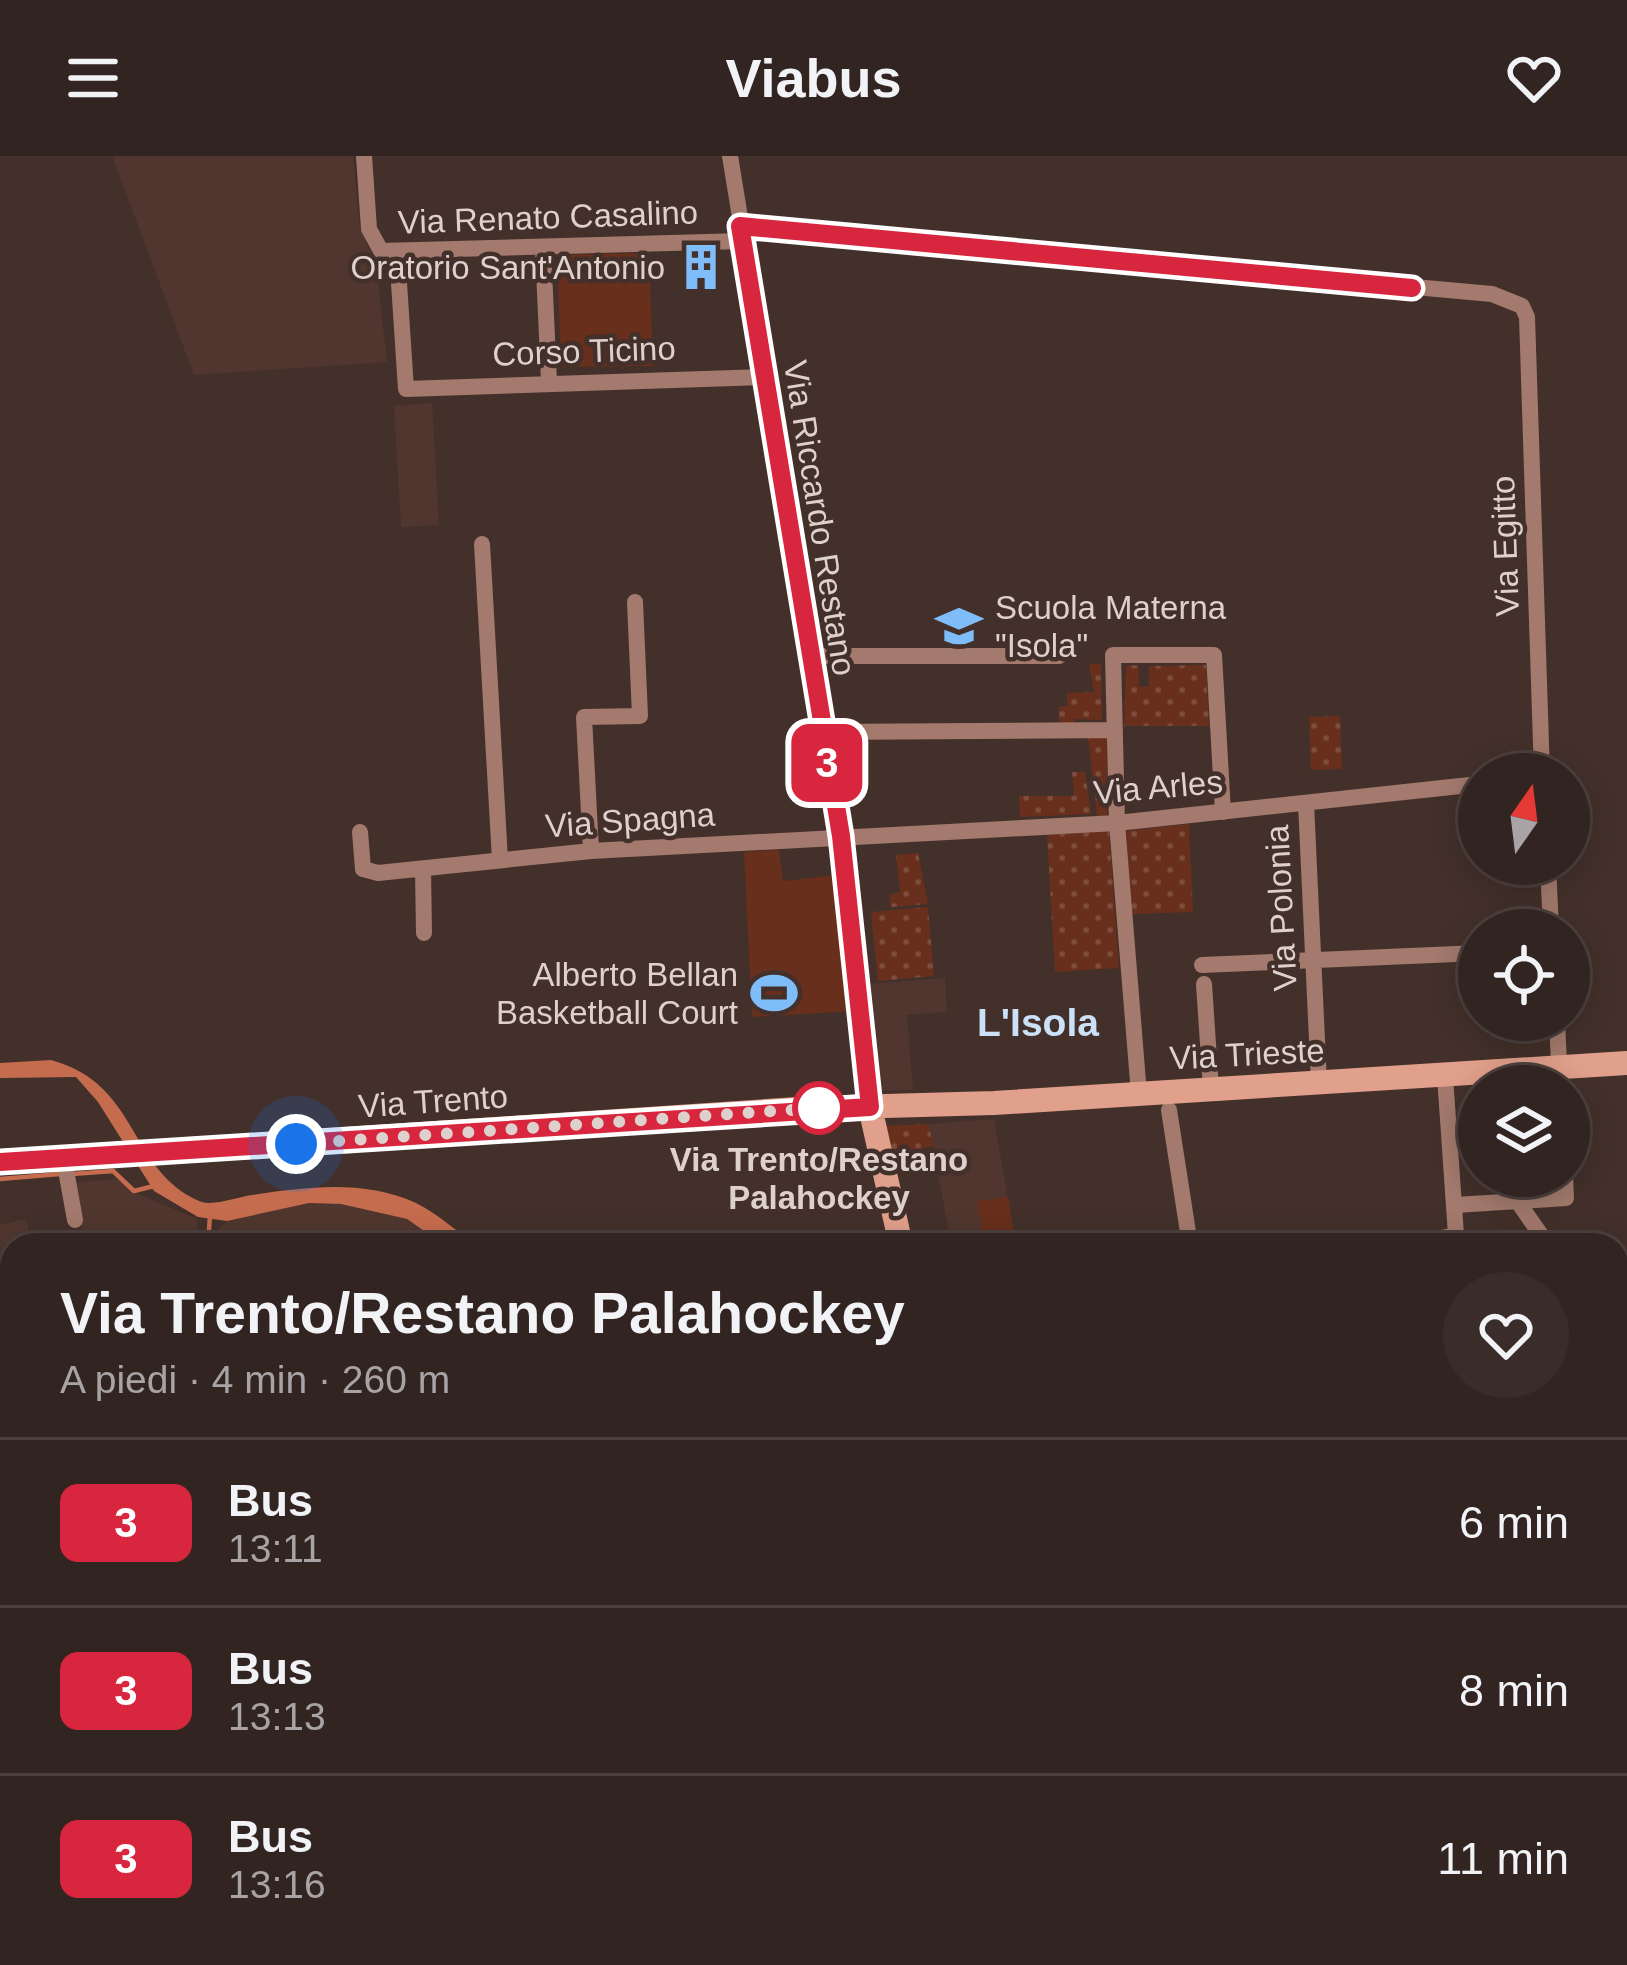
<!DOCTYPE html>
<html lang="it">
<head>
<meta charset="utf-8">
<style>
  :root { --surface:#322420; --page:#3a2c29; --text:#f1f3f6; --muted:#a8a4a5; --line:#4d413e }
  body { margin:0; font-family:Helvetica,sans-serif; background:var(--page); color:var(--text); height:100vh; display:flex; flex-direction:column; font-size:45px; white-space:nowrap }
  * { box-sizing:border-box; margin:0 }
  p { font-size:39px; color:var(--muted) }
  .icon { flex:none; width:66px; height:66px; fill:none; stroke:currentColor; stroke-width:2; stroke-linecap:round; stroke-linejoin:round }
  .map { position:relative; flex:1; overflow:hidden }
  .drawer { position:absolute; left:0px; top:1077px; width:1629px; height:732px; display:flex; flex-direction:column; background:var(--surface); border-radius:36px 36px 0 0; box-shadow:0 6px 30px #0003,0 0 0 3px var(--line) }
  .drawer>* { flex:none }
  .badge { padding:0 24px; border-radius:18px; font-size:42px; line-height:78px }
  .needle { width:78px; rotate:14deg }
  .buttons { position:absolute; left:1458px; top:597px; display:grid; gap:24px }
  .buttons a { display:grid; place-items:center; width:132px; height:132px; border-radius:50%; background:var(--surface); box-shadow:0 6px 30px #0003,0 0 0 3px var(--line); font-size:60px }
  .you { position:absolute; width:60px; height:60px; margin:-30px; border:9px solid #fff; border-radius:50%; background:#1a73e8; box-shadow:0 0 0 18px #1a73e833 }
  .map>.badge { position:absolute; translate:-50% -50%; box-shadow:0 0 0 6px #fff }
  .round { display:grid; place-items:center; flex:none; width:126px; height:126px; border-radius:63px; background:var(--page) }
  .overview { display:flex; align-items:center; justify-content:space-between; height:204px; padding:0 60px }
  h1 { font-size:57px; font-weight:600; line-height:90px }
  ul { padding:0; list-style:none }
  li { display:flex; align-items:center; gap:36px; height:168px; padding:0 60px; border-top:3px solid var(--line) }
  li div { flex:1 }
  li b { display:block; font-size:45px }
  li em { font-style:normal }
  li .badge { min-width:132px; font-weight:700; text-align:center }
  header { display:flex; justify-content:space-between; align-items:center; height:156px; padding:0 60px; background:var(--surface); font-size:54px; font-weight:600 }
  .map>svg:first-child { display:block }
</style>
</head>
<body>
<header><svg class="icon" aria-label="menu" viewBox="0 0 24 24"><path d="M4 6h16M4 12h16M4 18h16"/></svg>Viabus<svg class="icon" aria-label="heart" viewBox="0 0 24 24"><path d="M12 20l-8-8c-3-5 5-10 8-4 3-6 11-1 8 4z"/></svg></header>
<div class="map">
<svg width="1627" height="1809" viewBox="0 0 1627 1809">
  <defs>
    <pattern id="grass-dots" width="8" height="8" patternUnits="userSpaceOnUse" patternTransform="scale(3)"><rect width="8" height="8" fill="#672f1c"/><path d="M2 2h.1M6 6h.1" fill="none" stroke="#7c4c3c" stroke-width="1.8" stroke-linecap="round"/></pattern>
  </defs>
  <rect width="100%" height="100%" fill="#43302a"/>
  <path fill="#50362e" d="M112 0H353L360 72 376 108 387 206 194 219Z
    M432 247 439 369 401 371 394 250Z
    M945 822 947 856 907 859 913 934 880 935 869 828Z
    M994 963 1016 1089H951L929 968Z
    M121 1023 133 1036 197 1063 198 1089H86L73 1039 78 1026Z
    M309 1047 341 1048 407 1063 444 1089H215L216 1075 227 1065Z
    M26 1063 32 1089H12V1474L0 1475V1069Z
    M1627 1399V1610L1617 1612V1402Z
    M12 1708V1797H212L167 1809H0V1711Z
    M795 1797H1006L973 1809H792Z
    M1146 1797H1368L1383 1809H1144Z"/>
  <path fill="url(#grass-dots)" d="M1101 507 1102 564 1075 563 1074 569H1059V551L1067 550V537L1094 536 1089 509Z
    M1138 509 1139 531 1149 530V510L1206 509 1209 570H1124L1126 510Z
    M1340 560 1342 613 1311 614 1309 561Z
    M1088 582H1107V660H1097Z
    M1072 616H1085L1091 658 1020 661 1019 640H1074Z
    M1189 668 1193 756 1132 758 1126 675Z
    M1109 675 1119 812 1055 816 1047 679Z
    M918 697 928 748 891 751 889 739 900 736 896 699Z
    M928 751 934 820 878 825 871 756Z
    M929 968 933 990 923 992 926 1013 905 1017 900 997 890 999 884 970Z
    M1627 1159V1326L1617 1327V1160Z"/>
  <path fill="#672f1c" d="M649 97 653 210 561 211 557 99Z
    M779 694 783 725 836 719 853 855 752 861 744 696Z
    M1008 1041 1016 1089H984L977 1045Z
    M295 1797H608L603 1809H243Z"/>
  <path fill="#c66c4e" d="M51 904C140 928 127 1013 199 1045 212 1051 237 1041 252 1039 306 1031 364 1023 416 1047 437 1057 457 1076 477 1089H444L407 1063 341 1048 309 1047 227 1065 198 1061 154 1035 98 946 76 921 0 922V907Z"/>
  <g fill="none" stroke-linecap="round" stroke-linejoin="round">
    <path stroke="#c66c4e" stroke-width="4.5" d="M72 1018 113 1015 134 1035 154 1030
      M0 1023 60 1018
      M208 1089 210 1059"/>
    <path stroke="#a37a6d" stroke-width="16" d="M364 0 369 73 381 95 743 85
      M730 0 841 680 870 951
      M740 70 1492 138 1522 150 1527 161 1542 618
      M543 92 549 226
      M397 97 406 233 764 221
      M482 388 500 704
      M809 500H1059
      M821 576 1115 574
      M1306 647 1319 927
      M360 676 363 713 378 717 591 695 1117 667 1479 628
      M591 695 584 561 640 560 635 446
      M1548 708 1551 774
      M423 713 424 777
      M1202 809 1479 797
      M1204 828 1211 933
      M1557 864 1560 930
      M1139 938 1117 667 1113 499H1214L1223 656
      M1169 954 1190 1089
      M64 1003 75 1064
      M1518 1046 1548 1089
      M1456 1049 1566 1042 1565 1020
      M1407 1089 1456 1079 1445 920
      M1617 1155 1627 1154
      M1116 1797 1120 1809
      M1392 1797 1407 1809
      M214 1809 265 1797
      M1032 1809 1066 1797"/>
    <path stroke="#e1a08b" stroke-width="24" d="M870 951 901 1089
      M0 1006 812 952 994 947 1627 907
      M634 1809 660 1800 693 1809"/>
    <defs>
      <path id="rail" d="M1617 1409 1627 1407
        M0 1786 12 1783
        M0 1805 35 1797"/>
    </defs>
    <use href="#rail" stroke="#b0a19c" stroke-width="9"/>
    <use href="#rail" stroke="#43302a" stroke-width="4.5" stroke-dasharray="14" stroke-linecap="butt"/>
  </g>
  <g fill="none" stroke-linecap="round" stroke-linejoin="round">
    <defs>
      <path id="line" d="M0 1006 870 951 841 680 740 70 1412 132"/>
    </defs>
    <use href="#line" stroke="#fff" stroke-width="27"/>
    <use href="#line" stroke="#d7263d" stroke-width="18"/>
    <path stroke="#ded1cd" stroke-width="12" stroke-dasharray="0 21.6" d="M296 988 819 952"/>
  </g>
  <defs>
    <symbol id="building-bare" viewBox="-9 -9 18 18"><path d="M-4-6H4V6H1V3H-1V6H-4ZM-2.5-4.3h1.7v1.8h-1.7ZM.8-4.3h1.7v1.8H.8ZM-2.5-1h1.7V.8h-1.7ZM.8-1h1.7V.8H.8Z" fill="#7fbdfa" stroke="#43302a" stroke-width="2.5" paint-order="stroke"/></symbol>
    <symbol id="school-bare" viewBox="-9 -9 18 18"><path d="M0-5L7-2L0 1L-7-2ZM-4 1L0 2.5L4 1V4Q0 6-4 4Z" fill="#7fbdfa" stroke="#43302a" stroke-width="2.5" paint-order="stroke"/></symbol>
    <symbol id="stadium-bare" viewBox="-9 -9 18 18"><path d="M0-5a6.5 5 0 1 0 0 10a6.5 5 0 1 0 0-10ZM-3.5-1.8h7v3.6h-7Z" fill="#7fbdfa" stroke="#43302a" stroke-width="2.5" paint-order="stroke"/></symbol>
  </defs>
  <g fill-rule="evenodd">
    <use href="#building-bare" x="668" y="78" width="66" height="66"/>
    <use href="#school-bare" x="926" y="437" width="66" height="66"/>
    <use href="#stadium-bare" x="741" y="804" width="66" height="66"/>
  </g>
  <circle fill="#fff" stroke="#d7263d" stroke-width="6" cx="819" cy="952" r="24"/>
  <g text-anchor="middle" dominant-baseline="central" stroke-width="9" stroke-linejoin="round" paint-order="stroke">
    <g font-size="33" fill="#ded1cd" stroke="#43302a">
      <text transform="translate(548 61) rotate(-2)">Via Renato Casalino</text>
      <text transform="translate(584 195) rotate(-2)">Corso Ticino</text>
      <text transform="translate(820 362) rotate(81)">Via Riccardo Restano</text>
      <text transform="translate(1505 390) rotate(-92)">Via Egitto</text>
      <text transform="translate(1158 631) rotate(-5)">Via Arles</text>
      <text transform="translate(630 664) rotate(-4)">Via Spagna</text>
      <text transform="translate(1281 752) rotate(-93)">Via Polonia</text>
      <text transform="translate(1247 898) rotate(-3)">Via Trieste</text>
      <text transform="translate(433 945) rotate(-4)">Via Trento</text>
    </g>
    <g font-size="33" fill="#ded1cd" stroke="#43302a" text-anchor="end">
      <text x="665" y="111">Oratorio Sant'Antonio</text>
      <text x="995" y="451" text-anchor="start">Scuola Materna<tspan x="995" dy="38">"Isola"</tspan></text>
      <text x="738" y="818">Alberto Bellan<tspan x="738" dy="38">Basketball Court</tspan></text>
    </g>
    <g font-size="33" font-weight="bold" fill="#ded1cd" stroke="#43302a">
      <text x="819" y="1003">Via Trento/Restano<tspan x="819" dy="38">Palahockey</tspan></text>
    </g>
    <g font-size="39" font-weight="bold" fill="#cae1f8" stroke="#43302a">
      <text x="1038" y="866">L'Isola</text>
    </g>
  </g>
</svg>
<div class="buttons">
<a><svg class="needle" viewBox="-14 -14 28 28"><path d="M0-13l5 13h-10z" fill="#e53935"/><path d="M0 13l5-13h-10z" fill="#a8a4a5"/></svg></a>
<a><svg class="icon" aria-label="locate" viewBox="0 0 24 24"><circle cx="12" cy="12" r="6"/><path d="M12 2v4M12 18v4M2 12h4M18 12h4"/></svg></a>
<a><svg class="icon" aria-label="layers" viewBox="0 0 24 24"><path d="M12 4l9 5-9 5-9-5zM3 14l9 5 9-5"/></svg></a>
</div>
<div class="you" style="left:296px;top:988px"></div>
<b class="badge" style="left:827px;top:607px;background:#d7263d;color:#fff">3</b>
<section class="drawer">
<div class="overview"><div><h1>Via Trento/Restano Palahockey</h1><p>A piedi · 4 min · 260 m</p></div><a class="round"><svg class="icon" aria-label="heart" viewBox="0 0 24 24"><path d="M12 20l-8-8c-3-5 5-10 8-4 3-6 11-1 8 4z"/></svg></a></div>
<ul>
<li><span class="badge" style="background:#d7263d;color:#fff">3</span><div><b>Bus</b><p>13:11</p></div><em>6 min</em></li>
<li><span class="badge" style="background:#d7263d;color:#fff">3</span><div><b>Bus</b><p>13:13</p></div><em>8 min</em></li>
<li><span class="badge" style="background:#d7263d;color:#fff">3</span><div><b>Bus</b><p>13:16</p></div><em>11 min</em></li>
</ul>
</section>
</div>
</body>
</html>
